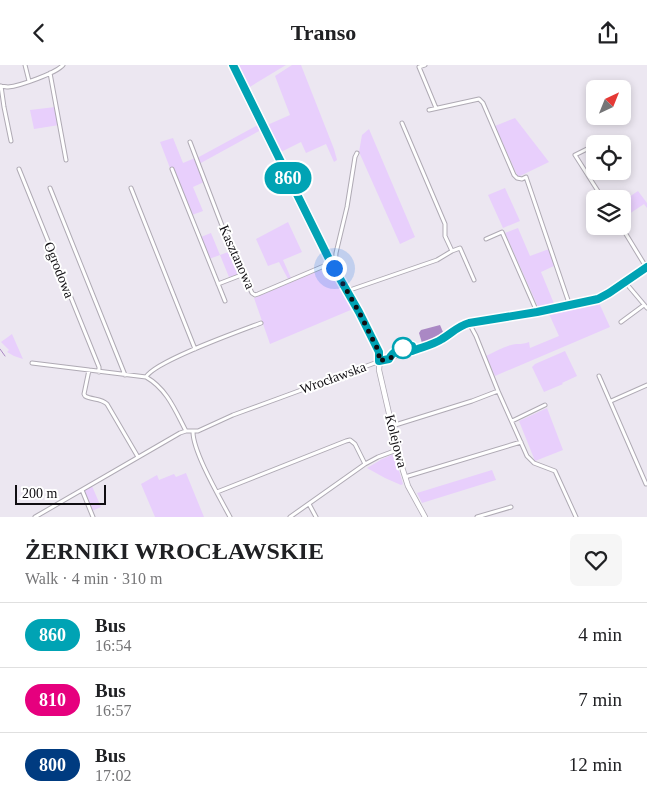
<!DOCTYPE html>
<html lang="en">
<head>
<meta charset="utf-8">
<style>
  :root { --surface:#fff; --page:#f6f6f6; --text:#202124; --muted:#757577; --line:#e0e0e0 }
  body { margin:0; font-family:"Times New Roman",serif; background:var(--page); color:var(--text); height:100vh; display:flex; flex-direction:column; font-size:19px; white-space:nowrap }
  * { box-sizing:border-box; margin:0 }
  p { font-size:16px; color:var(--muted) }
  .icon { flex:none; width:28px; height:28px; fill:none; stroke:currentColor; stroke-width:2; stroke-linecap:round; stroke-linejoin:round }
  .map { position:relative; height:452px; overflow:hidden }
  .details { display:flex; flex-direction:column; background:var(--surface); flex:1 }
  .details>* { flex:none }
  .badge { padding:0 10px; border-radius:16px; font-size:18px; line-height:32px }
  .needle { width:32px; rotate:43deg }
  .tools { position:absolute; left:586px; top:15px; display:grid; gap:10px }
  .tools a { display:grid; place-items:center; width:45px; height:45px; border-radius:8px; background:var(--surface); box-shadow:0 2px 8px #0003; font-size:25px }
  .scale { position:absolute; left:15px; bottom:12px; width:91px; box-sizing:border-box; padding-left:5px; border:2px solid #100e12; border-top:0; font-size:14px; line-height:18px; white-space:nowrap; color:#100e12; -webkit-text-stroke:4px #fff; paint-order:stroke }
  .you { position:absolute; width:25px; height:25px; margin:-12px; border:4px solid #fff; border-radius:50%; background:#1a73e8; box-shadow:0 0 0 8px #1a73e833 }
  .map>.badge { position:absolute; translate:-50% -50%; box-shadow:0 0 0 2px #fff }
  .round { display:grid; place-items:center; flex:none; width:52px; height:52px; border-radius:8px; background:var(--page) }
  .summary { display:flex; align-items:center; justify-content:space-between; height:85px; padding:0 25px }
  h1 { font-size:24px; font-weight:700; line-height:38px }
  ul { padding:0; list-style:none }
  li { display:flex; align-items:center; gap:15px; height:65px; padding:0 25px; border-top:1px solid var(--line) }
  li div { flex:1 }
  li b { display:block; font-size:19px }
  li em { font-style:normal }
  li .badge { min-width:55px; font-weight:700; text-align:center }
  header { display:flex; justify-content:space-between; align-items:center; height:65px; padding:0 25px; background:var(--surface); font-size:22px; font-weight:700 }
  .map>svg:first-child { display:block }
</style>
</head>
<body>
<header><svg class="icon" aria-label="back" viewBox="0 0 24 24"><path d="M15 5l-7 7 7 7"/></svg>Transo<svg class="icon" aria-label="share" viewBox="0 0 24 24"><path d="M12 15V3M7 8l5-5 5 5M5 13v7h14v-7"/></svg></header>
<div class="map">
<svg width="647" height="452" viewBox="0 0 647 452">
  <rect width="100%" height="100%" fill="#ece7f1"/>
  <path fill="#e8cffc" d="M237 0H286L248 23Z
    M292 0H301L334 84 337 95 334 97 326 79 306 88 301 77 279 88 265 61 290 50 275 11Z
    M55 42 59 60 34 64 30 45Z
    M515 53 549 97 518 112 495 61Z
    M258 60 261 65 199 99 197 93Z
    M369 64 415 172 400 179 359 87 362 70Z
    M173 73 183 98 195 93 204 117 193 122 203 146 192 150 173 103H170L160 77Z
    M505 123 520 156 503 163 488 130Z
    M638 126 647 138V143L644 139 623 153V136Z
    M288 157 302 187 283 195 291 213 288 214 279 197 268 201 256 174Z
    M518 163 530 191 549 184 554 201 541 207 555 241 539 244 505 168Z
    M211 168 220 190 231 186 240 206 239 209 229 212 220 190 209 194 201 172Z
    M321 205 325 213 333 209 353 244 270 279 254 233Z
    M599 238 610 262 495 311 486 291C495 287 506 280 516 279 521 279 523 279 529 277L530 283 559 271 549 249 550 248Z
    M12 269 23 294 14 291 7 287 9 285 1 277Z
    M565 286 577 311 562 318 563 319 544 327 532 302 535 299Z
    M547 343 563 385 535 396 519 356Z
    M394 389 403 419 401 420 385 413 367 403 382 394Z
    M492 405 496 415 422 438 417 428Z
    M186 408 204 452H155L141 419 157 410 159 415 174 409 176 412Z
    M92 421 101 442 92 446 84 425Z"/>
  <path fill="#aa88c4" d="M440 260 443 267 441 270 422 278 419 268 421 265Z"/>
  <g fill="none" stroke-linecap="round" stroke-linejoin="round">
    <path stroke="#aa88c4" stroke-width="1" d="M0 284 5 291"/>
    <defs>
      <path id="minor" d="M25 0 29 16
        M425 0 419 2 436 43
        M50 8 66 95
        M0 21C1 21 7 22 8 22 20 21 56 8 63 0
        M1 21 4 42 11 76
        M429 45 479 34 483 38 514 110 517 113 522 114 526 112 570 241
        M402 58 445 159V171L452 186
        M190 77 226 171 252 228 255 230 258 229 331 198
        M597 79 600 78
        M595 80 575 90 603 134
        M19 104 99 302V307
        M172 104 225 236
        M50 123 125 310
        M131 123 195 284
        M621 161 646 202
        M486 174 502 167 537 247
        M334 202H335L336 188 347 142 355 92 357 88
        M625 217 647 243
        M218 219 244 209
        M347 226 437 195 452 186 460 183 474 215
        M621 257 644 240
        M469 258 476 271 498 326 527 391 534 398 555 406 576 452
        M32 298 146 312C167 324 175 345 186 366
        M89 305 84 329 85 331C92 335 101 333 107 339L138 392
        M599 311 646 419
        M146 312C155 296 240 266 261 258
        M611 336 647 320
        M512 356 545 340
        M392 361 472 336 498 326
        M193 367C193 387 220 433 230 452
        M405 412 521 377
        M82 425 93 452
        M217 427 346 376 350 375 355 379 365 399
        M309 439 316 452
        M35 452 180 368 186 366H198L233 350 285 331 383 295 427 281 442 274 461 260 469 258 537 247 598 234 609 229 647 202
        M290 452 365 399 378 392 397 385
        M477 452 511 442"/>
      <path id="tertiary" d="M233 0 331 198 359 247 379 287 380 293 379 305 400 396 408 421 425 452"/>
    </defs>
    <use href="#minor" stroke="#afaab4" stroke-width="5"/>
    <use href="#tertiary" stroke="#afaab4" stroke-width="6"/>
    <use href="#minor" stroke="#fff" stroke-width="3"/>
    <use href="#tertiary" stroke="#fff" stroke-width="4.5"/>
  </g>
  <g fill="none" stroke-linecap="round" stroke-linejoin="round">
    <defs>
      <path id="line" d="M233 0 331 198 359 247 379 287V296L389 294C393 286 403 281 412 281V286C422 282 433 280 442 274 452 268 458 261 469 258L537 247 598 234 609 228 647 202"/>
    </defs>
    <use href="#line" stroke="#fff" stroke-width="11"/>
    <use href="#line" stroke="#00a3b4" stroke-width="8"/>
    <path stroke="#100e12" stroke-width="5" stroke-dasharray="0 9" d="M334 203 359 247 379 287V296L406 288 403 283"/>
  </g>
  <circle fill="#fff" stroke="#00a3b4" stroke-width="2.5" cx="403" cy="283" r="10"/>
  <g text-anchor="middle" dominant-baseline="central" stroke-width="4" stroke-linejoin="round" paint-order="stroke">
    <g font-size="14" fill="#100e12" stroke="#fff">
      <text transform="translate(237 192) rotate(66)">Kasztanowa</text>
      <text transform="translate(59 205) rotate(68)">Ogrodowa</text>
      <text transform="translate(333 313) rotate(-20)">Wrocławska</text>
      <text transform="translate(396 376) rotate(76)">Kolejowa</text>
    </g>
  </g>
</svg>
<div class="tools">
<a><svg class="needle" viewBox="-14 -14 28 28"><path d="M0-13l5 13h-10z" fill="#e53935"/><path d="M0 13l5-13h-10z" fill="#757577"/></svg></a>
<a><svg class="icon" aria-label="locate" viewBox="0 0 24 24"><circle cx="12" cy="12" r="6"/><path d="M12 2v4M12 18v4M2 12h4M18 12h4"/></svg></a>
<a><svg class="icon" aria-label="layers" viewBox="0 0 24 24"><path d="M12 4l9 5-9 5-9-5zM3 14l9 5 9-5"/></svg></a>
</div>
<div class="scale">200 m</div>
<div class="you" style="left:334px;top:203px"></div>
<b class="badge" style="left:288px;top:113px;background:#00a3b4;color:#fff">860</b>
</div>
<section class="details">
<div class="summary"><div><h1>ŻERNIKI WROCŁAWSKIE</h1><p>Walk · 4 min · 310 m</p></div><a class="round"><svg class="icon" aria-label="heart" viewBox="0 0 24 24"><path d="M12 20l-8-8c-3-5 5-10 8-4 3-6 11-1 8 4z"/></svg></a></div>
<ul>
<li><span class="badge" style="background:#00a3b4;color:#fff">860</span><div><b>Bus</b><p>16:54</p></div><em>4 min</em></li>
<li><span class="badge" style="background:#e6007e;color:#fff">810</span><div><b>Bus</b><p>16:57</p></div><em>7 min</em></li>
<li><span class="badge" style="background:#003b80;color:#fff">800</span><div><b>Bus</b><p>17:02</p></div><em>12 min</em></li>
</ul>
</section>
</body>
</html>
